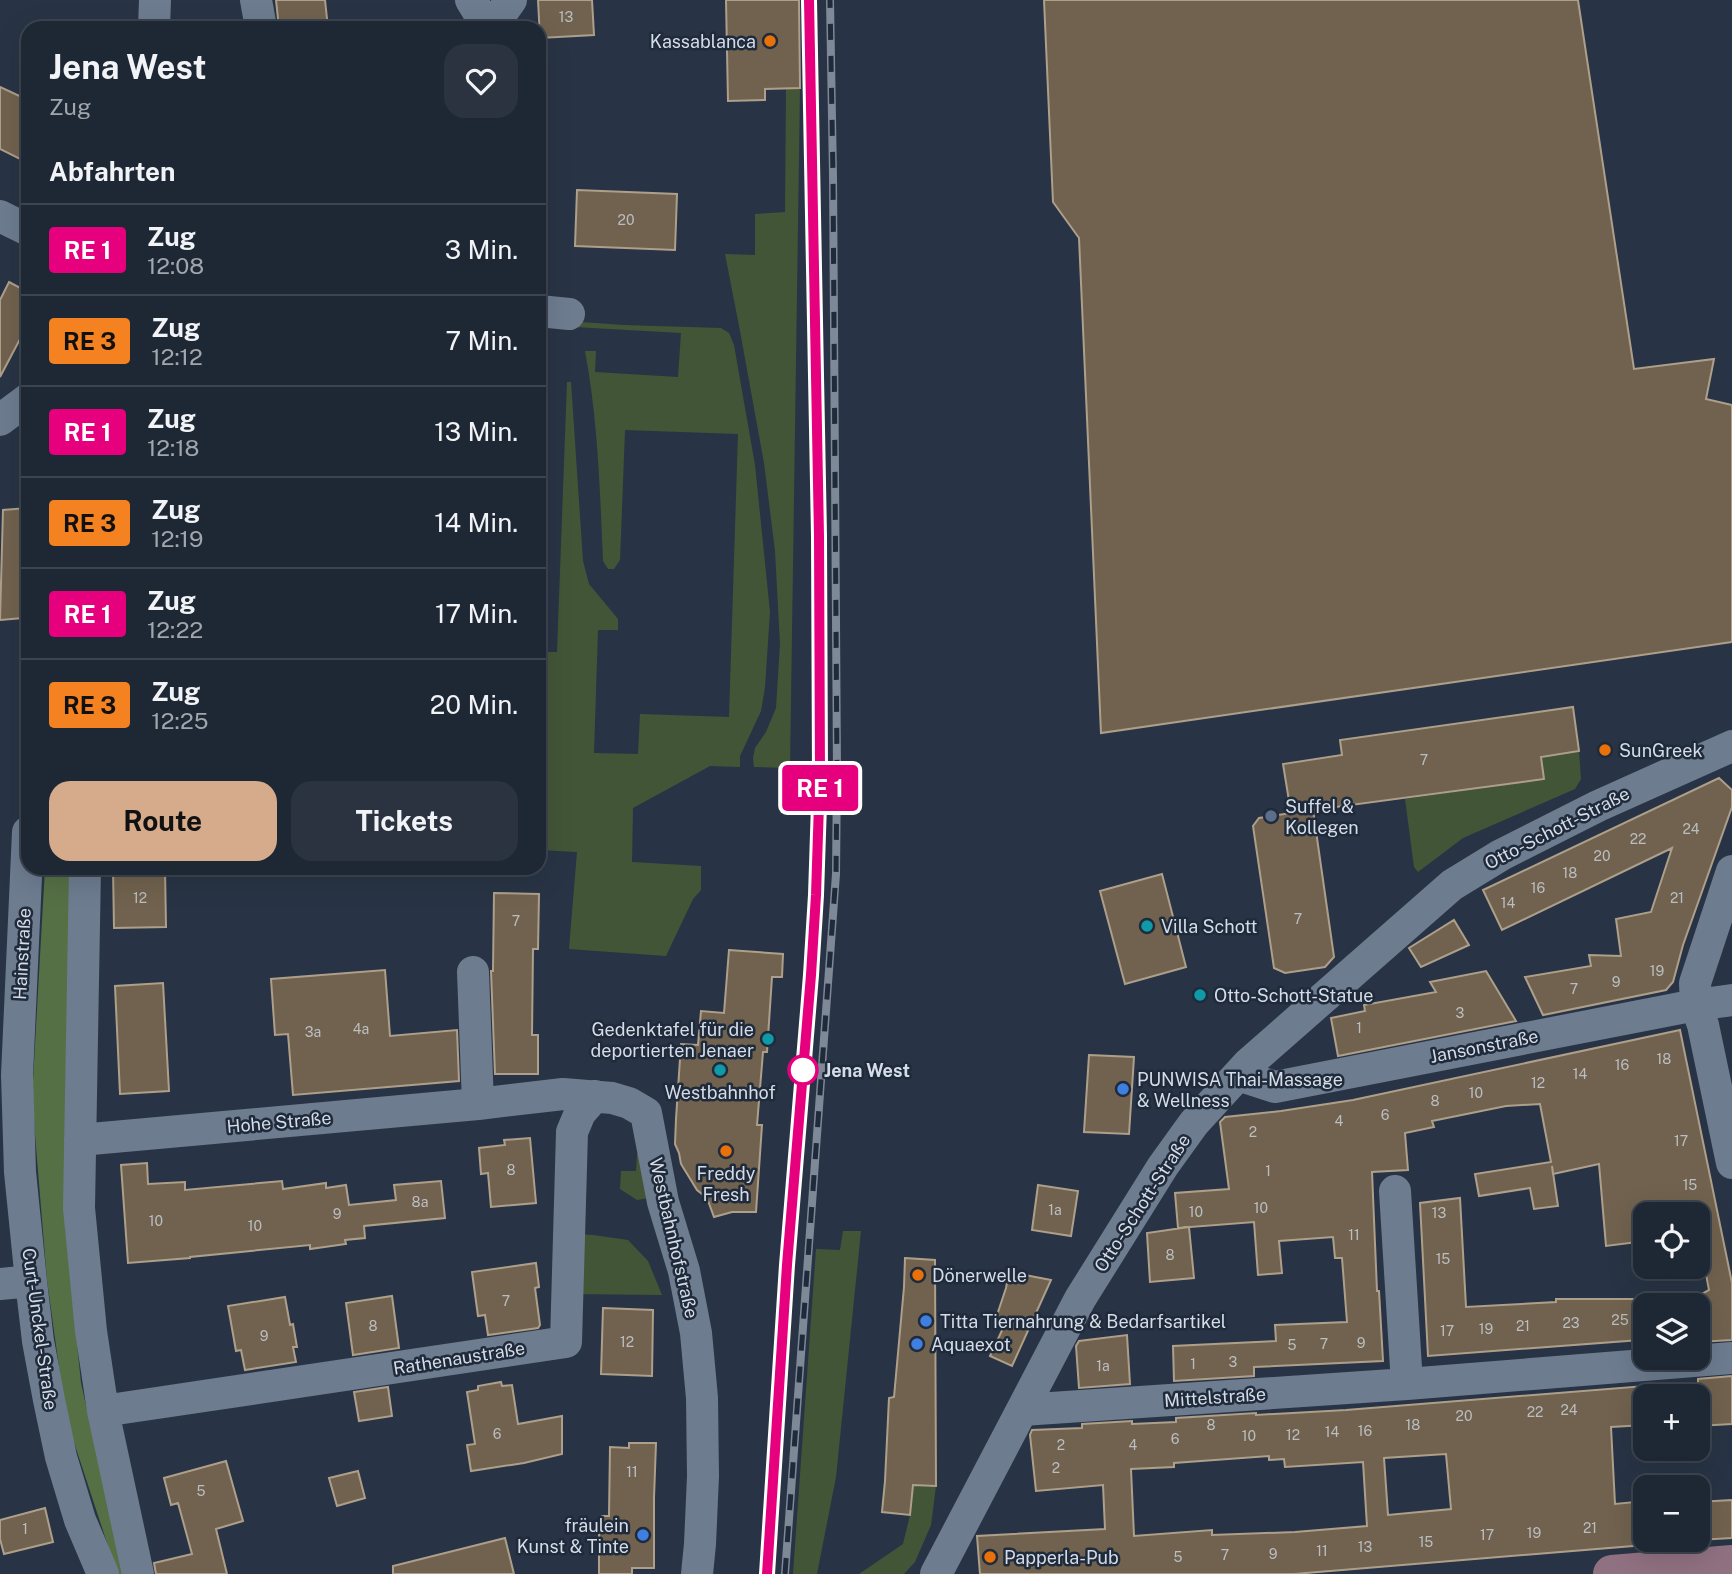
<!DOCTYPE html>
<html lang="de">
<head>
<meta charset="utf-8">
<style>
  :root { --surface:#1e2734; --page:#2b3340; --text:#f1f3f6; --muted:#a1a5ac; --line:#3c444f; --accent:#d6ab8b }
  body { margin:0; font-family:"Public Sans",sans-serif; background:var(--page); color:var(--text); height:100vh; display:flex; flex-direction:column; font-size:26px; white-space:nowrap }
  * { box-sizing:border-box; margin:0 }
  p { font-size:23px; color:var(--muted) }
  .icon { flex:none; width:38px; height:38px; fill:none; stroke:currentColor; stroke-width:2; stroke-linecap:round; stroke-linejoin:round }
  .map { position:relative; flex:1; overflow:hidden }
  .side { position:absolute; left:21px; top:21px; width:525px; height:854px; display:flex; flex-direction:column; background:var(--surface); border-radius:21px; box-shadow:0 7px 28px #0002,0 0 0 2px var(--line) }
  .side>* { flex:none }
  .badge { padding:0 14px; border-radius:5px; font-size:24px; line-height:46px }
  .buttons { position:absolute; left:1633px; top:1202px; display:grid; gap:14px }
  .buttons a { display:grid; place-items:center; width:77px; height:77px; border-radius:14px; background:var(--surface); box-shadow:0 7px 28px #0002,0 0 0 2px var(--line); font-size:35px }
  .map>.badge { position:absolute; translate:-50% -50%; box-shadow:0 0 0 4px #fff }
  h2 { padding:0 28px; font-size:26px; line-height:63px }
  .round { display:grid; place-items:center; flex:none; width:74px; height:74px; border-radius:21px; background:var(--page) }
  .head { display:flex; align-items:center; justify-content:space-between; height:119px; padding:0 28px }
  h1 { font-size:33px; font-weight:700; line-height:52px }
  .cta { display:flex; gap:14px; margin-top:auto; padding:14px 28px }
  .cta a { flex:1; height:80px; border-radius:21px; background:var(--accent); color:#111; font-size:28px; font-weight:700; line-height:80px; text-align:center }
  .cta a+a { background:var(--page); color:var(--text) }
  ul { padding:0; list-style:none }
  li { display:flex; align-items:center; gap:21px; height:91px; padding:0 28px; border-top:2px solid var(--line) }
  li div { flex:1 }
  li b { display:block; font-size:26px }
  li em { font-style:normal }
  li .badge { min-width:77px; font-weight:700; text-align:center }
  .map>svg:first-child { display:block }
</style>
</head>
<body>
<div class="map">
<svg width="1732" height="1574" viewBox="0 0 1732 1574">
  <rect width="100%" height="100%" fill="#283445"/>
  <path fill="#435537" d="M786 88H800L790 768 754 767 753 758 755 748 766 732 776 708 780 644 775 551 764 463 740 331 725 254 755 255V214L785 212Z
    M539 319 623 325 721 328 729 333 734 345 755 465 770 612 765 687 761 711 740 756V767L710 766 633 808 632 862 701 866V890L693 899 666 956 569 949 577 852 539 850V652H557L567 382H571L583 561 589 584 618 619V630H598L594 753 638 754 640 714 729 717 738 434 625 430 620 560 614 569H608L603 561C600 491 598 420 585 351H596L595 372 678 377 681 333 539 325Z
    M1579 751 1581 779 1575 789 1463 838 1418 872 1414 867 1405 799 1544 779 1541 757Z
    M637 1154H639L650 1198 637 1200 620 1189 621 1171H636Z
    M843 1231H861L836 1477 817 1574H793L816 1249 840 1250Z
    M575 1234 593 1235 628 1240 648 1261 662 1295 572 1294Z
    M913 1485 936 1486 931 1525 915 1562 904 1574H859L903 1544 910 1515Z"/>
  <path fill="#567045" d="M45 868H73L66 1068 65 1225 81 1383 105 1490 128 1574H119L112 1558 66 1418 47 1280 32 1098Z"/>
  <path fill="#70624e" stroke="#ae9f8a" stroke-width="2" fill-rule="evenodd" d="M276 0H325L328 28H279Z
    M538 0H592L594 35 540 38Z
    M726 0H799L800 88 765 89V100L728 101Z
    M1044 0H1578L1634 369 1714 359 1706 399 1732 405V642L1101 733 1079 238 1053 202Z
    M0 87 28 100V163L0 149Z
    M577 190 677 194 675 250 575 246Z
    M9 282 28 292V324L0 377V300Z
    M27 508 23 618 0 620 3 510Z
    M1573 707 1579 751 1541 757 1544 779 1313 810 1334 957 1325 967 1285 973 1274 968 1253 826 1259 818 1291 813 1283 764 1342 755 1340 740Z
    M1719 778 1732 790V807L1683 945 1673 982 1666 990 1543 1015 1525 977 1591 966 1589 955 1621 956 1616 919 1651 912 1672 848 1502 930 1483 890Z
    M113 868H165L166 927 114 928Z
    M1162 874 1186 967 1125 984 1100 891Z
    M494 893 539 894 538 949H533L532 1035H538V1074H495L491 971H493Z
    M1454 920 1469 945 1421 967 1409 948Z
    M729 950 783 954 782 977H772L767 1052H763L757 1125H762L756 1212H732L714 1217 707 1198 697 1190 681 1164 679 1153 675 1144 676 1119 681 1044 698 1045 701 1011 724 1013Z
    M385 970 390 1036 457 1030 459 1081 293 1095 288 1034 275 1035 271 979Z
    M1486 971 1516 1021 1338 1056 1331 1018 1365 1011 1364 1005 1436 992 1430 982Z
    M163 983 169 1091 120 1094 115 986Z
    M1680 1030 1732 1283V1340L1698 1342V1296L1709 1290 1698 1233V1214H1645V1241L1606 1246 1599 1164 1553 1174 1552 1166 1558 1206 1534 1209 1530 1188 1479 1196 1475 1174 1551 1162 1540 1104 1506 1106 1432 1121 1434 1127 1405 1133 1408 1170 1372 1172 1377 1291H1379L1383 1361 1254 1367V1376L1174 1381 1173 1346 1276 1341 1275 1325 1347 1322 1342 1258H1335L1333 1237 1279 1241 1282 1273 1258 1275 1254 1222 1178 1228 1175 1193 1229 1189 1220 1122 1225 1117 1281 1111 1353 1100Z
    M1089 1055 1134 1057 1129 1134 1084 1132Z
    M530 1138 536 1203 491 1207 488 1173 481 1174 479 1148 505 1145 504 1140Z
    M147 1163 148 1184 185 1182V1190L282 1181 283 1189 326 1183V1188L346 1185 349 1205 396 1200 394 1185 441 1181 445 1218 364 1226 365 1238 345 1240 346 1244 310 1249V1245L190 1257V1258L128 1263 121 1165Z
    M1038 1185 1078 1191 1071 1236 1032 1230Z
    M1460 1198 1466 1307 1556 1302V1299H1638L1640 1340 1428 1356 1420 1203Z
    M1189 1227 1194 1278 1150 1282 1147 1233Z
    M905 1258 935 1260 936 1486 913 1485 910 1515 882 1512 885 1481 889 1398 894 1397 904 1287Z
    M536 1263 539 1287 535 1288 540 1325 538 1328 488 1335 485 1315 478 1316 472 1272Z
    M1009 1272 1051 1280 1012 1366 990 1356 1005 1324 995 1321 1006 1288Z
    M392 1296 399 1348 353 1355 346 1303Z
    M285 1297 290 1325 293 1324 297 1347H293L296 1362 245 1370 241 1350 236 1351 228 1306Z
    M603 1308 653 1310 652 1376 601 1374Z
    M1127 1335 1130 1384 1079 1388 1076 1346 1079 1341Z
    M1732 1376V1424L1698 1426V1379Z
    M501 1382 502 1386 512 1385 518 1424 562 1416V1454L524 1463 471 1471 467 1445 475 1444 467 1392 478 1390V1386Z
    M1645 1386V1425L1611 1427 1615 1504 1645 1501V1545L1294 1574H980L977 1536 1105 1529 1103 1485 1036 1491 1030 1435 1032 1430 1082 1428V1424L1132 1421V1424L1176 1422V1418L1256 1413V1415L1346 1410ZM1446 1454 1451 1509 1388 1515 1384 1458ZM1269 1456V1460L1284 1459 1285 1467 1363 1462 1367 1526 1295 1532 1212 1535V1530L1134 1536 1131 1469 1174 1467V1463Z
    M388 1387 392 1416 359 1421 354 1392Z
    M629 1443H656L654 1498V1568H632V1574H599V1532H603L602 1516H609L610 1447 629 1448Z
    M226 1461 243 1521 216 1529 227 1574H156L154 1563 192 1554 178 1503 171 1505 164 1478Z
    M358 1471 365 1498 337 1506 329 1478Z
    M1732 1500V1538L1698 1540V1502Z
    M45 1508 53 1542 4 1554 0 1539V1520Z
    M505 1538 514 1574H393V1566Z"/>
  <g fill="none" stroke-linecap="round" stroke-linejoin="round">
    <path stroke="#6e7c90" stroke-width="32" d="M256 0 261 28
      M471 0 488 28
      M154 28 155 0
      M491 28 511 0
      M0 216 28 230
      M539 311 569 314
      M0 420 28 399
      M28 832 17 1075 20 1172 31 1281 38 1341 49 1400 61 1457 80 1520 103 1574
      M85 868 79 1208 91 1331 103 1411 138 1574
      M1732 871 1695 983 1696 1005 1703 1025 1732 1163
      M473 972 478 1104
      M1238 1075 1275 1087 1696 1005 1732 1000
      M80 1140 478 1104 563 1094 612 1098 629 1103 646 1113 663 1202 684 1271 696 1333 702 1398 703 1476 700 1544 697 1574
      M1395 1191 1407 1384
      M0 1284 31 1281
      M1022 1410 1407 1384 1732 1358
      M103 1411 566 1342 572 1132 580 1113 595 1096
      M936 1574 1080 1299 1163 1166 1194 1123 1248 1064 1452 885 1501 855 1598 806 1732 746"/>
    <path stroke="#907182" stroke-width="38" d="M1612 1574 1732 1564"/>
    <defs>
      <path id="rail" d="M767 1574 784 1314 809 1001 816 895 820 773 819 536 808 0
        M785 1574 836 874 837 771 833 176 830 0"/>
    </defs>
    <use href="#rail" stroke="#7e8896" stroke-width="8"/>
    <use href="#rail" stroke="#1f2a3b" stroke-width="5" stroke-dasharray="16" stroke-linecap="butt"/>
  </g>
  <g fill="none" stroke-linecap="round" stroke-linejoin="round">
    <defs>
      <path id="line" d="M767 1574 787 1265 811 975 816 895 820 773 819 536 809 0"/>
    </defs>
    <use href="#line" stroke="#fff" stroke-width="16"/>
    <use href="#line" stroke="#e6007e" stroke-width="10"/>
  </g>
  <g fill="#e8710a" stroke="#1f2a3b" stroke-width="2.5">
    <circle cx="770" cy="41" r="7"/>
    <circle cx="1605" cy="750" r="7"/>
    <circle cx="726" cy="1151" r="7"/>
    <circle cx="918" cy="1275" r="7"/>
    <circle cx="990" cy="1557" r="7"/>
  </g>
  <circle fill="#5c6f8a" stroke="#1f2a3b" stroke-width="2.5" cx="1271" cy="816" r="7"/>
  <g fill="#0f9aa8" stroke="#1f2a3b" stroke-width="2.5">
    <circle cx="1147" cy="926" r="7"/>
    <circle cx="1200" cy="995" r="7"/>
    <circle cx="768" cy="1039" r="7"/>
    <circle cx="720" cy="1070" r="7"/>
  </g>
  <circle fill="#fff" stroke="#e6007e" stroke-width="3.5" cx="803" cy="1070" r="14"/>
  <g fill="#3f7fe0" stroke="#1f2a3b" stroke-width="2.5">
    <circle cx="1123" cy="1089" r="7"/>
    <circle cx="926" cy="1321" r="7"/>
    <circle cx="917" cy="1344" r="7"/>
    <circle cx="643" cy="1535" r="7"/>
  </g>
  <g text-anchor="middle" dominant-baseline="central" stroke-width="5" stroke-linejoin="round" paint-order="stroke">
    <g font-size="14" fill="#bbbec1">
      <text x="566" y="17">13</text>
      <text x="626" y="220">20</text>
      <text x="1424" y="760">7</text>
      <text x="1691" y="829">24</text>
      <text x="1638" y="839">22</text>
      <text x="1602" y="856">20</text>
      <text x="1570" y="873">18</text>
      <text x="1538" y="888">16</text>
      <text x="140" y="898">12</text>
      <text x="1677" y="898">21</text>
      <text x="1508" y="903">14</text>
      <text x="1298" y="919">7</text>
      <text x="516" y="921">7</text>
      <text x="1657" y="971">19</text>
      <text x="1616" y="982">9</text>
      <text x="1574" y="989">7</text>
      <text x="1460" y="1013">3</text>
      <text x="1359" y="1028">1</text>
      <text x="361" y="1029">4a</text>
      <text x="313" y="1032">3a</text>
      <text x="1664" y="1059">18</text>
      <text x="1622" y="1065">16</text>
      <text x="1580" y="1074">14</text>
      <text x="1538" y="1083">12</text>
      <text x="1476" y="1093">10</text>
      <text x="1435" y="1101">8</text>
      <text x="1385" y="1115">6</text>
      <text x="1339" y="1121">4</text>
      <text x="1253" y="1132">2</text>
      <text x="1681" y="1141">17</text>
      <text x="511" y="1170">8</text>
      <text x="1268" y="1171">1</text>
      <text x="1690" y="1185">15</text>
      <text x="420" y="1202">8a</text>
      <text x="1261" y="1208">10</text>
      <text x="1055" y="1210">1a</text>
      <text x="1196" y="1212">10</text>
      <text x="1439" y="1213">13</text>
      <text x="337" y="1214">9</text>
      <text x="156" y="1221">10</text>
      <text x="255" y="1226">10</text>
      <text x="1354" y="1235">11</text>
      <text x="1170" y="1255">8</text>
      <text x="1443" y="1259">15</text>
      <text x="506" y="1301">7</text>
      <text x="1620" y="1320">25</text>
      <text x="1571" y="1323">23</text>
      <text x="373" y="1326">8</text>
      <text x="1523" y="1326">21</text>
      <text x="1486" y="1329">19</text>
      <text x="1447" y="1331">17</text>
      <text x="264" y="1336">9</text>
      <text x="627" y="1342">12</text>
      <text x="1361" y="1343">9</text>
      <text x="1324" y="1344">7</text>
      <text x="1292" y="1345">5</text>
      <text x="1233" y="1362">3</text>
      <text x="1193" y="1364">1</text>
      <text x="1103" y="1366">1a</text>
      <text x="1569" y="1410">24</text>
      <text x="1535" y="1412">22</text>
      <text x="1464" y="1416">20</text>
      <text x="1211" y="1425">8</text>
      <text x="1413" y="1425">18</text>
      <text x="1365" y="1431">16</text>
      <text x="1332" y="1432">14</text>
      <text x="497" y="1434">6</text>
      <text x="1293" y="1435">12</text>
      <text x="1249" y="1436">10</text>
      <text x="1175" y="1439">6</text>
      <text x="1061" y="1445">2</text>
      <text x="1133" y="1445">4</text>
      <text x="1056" y="1468">2</text>
      <text x="632" y="1472">11</text>
      <text x="201" y="1491">5</text>
      <text x="1590" y="1528">21</text>
      <text x="25" y="1529">1</text>
      <text x="1534" y="1533">19</text>
      <text x="1487" y="1535">17</text>
      <text x="1426" y="1542">15</text>
      <text x="1365" y="1547">13</text>
      <text x="1322" y="1551">11</text>
      <text x="1273" y="1554">9</text>
      <text x="1225" y="1555">7</text>
      <text x="1178" y="1557">5</text>
    </g>
    <g font-size="18" fill="#d4dce7" stroke="#1f2a3b" text-anchor="start">
      <text x="756" y="41" text-anchor="end">Kassablanca</text>
      <text x="1619" y="750">SunGreek</text>
      <text x="1285" y="806">Suffel &amp;<tspan x="1285" dy="21">Kollegen</tspan></text>
      <text x="1161" y="926">Villa Schott</text>
      <text x="1214" y="995">Otto-Schott-Statue</text>
      <text x="754" y="1029" text-anchor="end">Gedenktafel für die<tspan x="754" dy="21">deportierten Jenaer</tspan></text>
      <text x="1137" y="1079">PUNWISA Thai-Massage<tspan x="1137" dy="21">&amp; Wellness</tspan></text>
      <text x="720" y="1092" text-anchor="middle">Westbahnhof</text>
      <text x="726" y="1173" text-anchor="middle">Freddy<tspan x="726" dy="21">Fresh</tspan></text>
      <text x="932" y="1275">Dönerwelle</text>
      <text x="940" y="1321">Titta Tiernahrung &amp; Bedarfsartikel</text>
      <text x="931" y="1344">Aquaexot</text>
      <text x="629" y="1525" text-anchor="end">fräulein<tspan x="629" dy="21">Kunst &amp; Tinte</tspan></text>
      <text x="1004" y="1557">Papperla-Pub</text>
    </g>
    <g font-size="18" fill="#d4dce7" stroke="#1f2a3b">
      <text transform="translate(1557 828) rotate(-27)">Otto-Schott-Straße</text>
      <text transform="translate(22 954) rotate(-87)">Hainstraße</text>
      <text transform="translate(1484 1046) rotate(-11)">Jansonstraße</text>
      <text transform="translate(279 1122) rotate(-5)">Hohe Straße</text>
      <text transform="translate(1142 1203) rotate(-57)">Otto-Schott-Straße</text>
      <text transform="translate(674 1238) rotate(77)">Westbahnhofstraße</text>
      <text transform="translate(40 1329) rotate(82)">Curt-Unckel-Straße</text>
      <text transform="translate(459 1358) rotate(-9)">Rathenaustraße</text>
      <text transform="translate(1215 1397) rotate(-4)">Mittelstraße</text>
    </g>
    <g font-size="18" font-weight="bold" fill="#d4dce7" stroke="#1f2a3b" text-anchor="start">
      <text x="824" y="1070">Jena West</text>
    </g>
  </g>
</svg>
<div class="buttons">
<a><svg class="icon" aria-label="locate" viewBox="0 0 24 24"><circle cx="12" cy="12" r="6"/><path d="M12 2v4M12 18v4M2 12h4M18 12h4"/></svg></a>
<a><svg class="icon" aria-label="layers" viewBox="0 0 24 24"><path d="M12 4l9 5-9 5-9-5zM3 14l9 5 9-5"/></svg></a>
<a>+</a>
<a>−</a>
</div>
<b class="badge" style="left:820px;top:788px;background:#e6007e;color:#fff">RE 1</b>
<section class="side">
<div class="head"><div><h1>Jena West</h1><p>Zug</p></div><a class="round"><svg class="icon" aria-label="heart" viewBox="0 0 24 24"><path d="M12 20l-8-8c-3-5 5-10 8-4 3-6 11-1 8 4z"/></svg></a></div>
<h2>Abfahrten</h2>
<ul>
<li><span class="badge" style="background:#e6007e;color:#fff">RE 1</span><div><b>Zug</b><p>12:08</p></div><em>3 Min.</em></li>
<li><span class="badge" style="background:#f58220;color:#111">RE 3</span><div><b>Zug</b><p>12:12</p></div><em>7 Min.</em></li>
<li><span class="badge" style="background:#e6007e;color:#fff">RE 1</span><div><b>Zug</b><p>12:18</p></div><em>13 Min.</em></li>
<li><span class="badge" style="background:#f58220;color:#111">RE 3</span><div><b>Zug</b><p>12:19</p></div><em>14 Min.</em></li>
<li><span class="badge" style="background:#e6007e;color:#fff">RE 1</span><div><b>Zug</b><p>12:22</p></div><em>17 Min.</em></li>
<li><span class="badge" style="background:#f58220;color:#111">RE 3</span><div><b>Zug</b><p>12:25</p></div><em>20 Min.</em></li>
</ul>
<div class="cta"><a>Route</a><a>Tickets</a></div>
</section>
</div>
</body>
</html>
